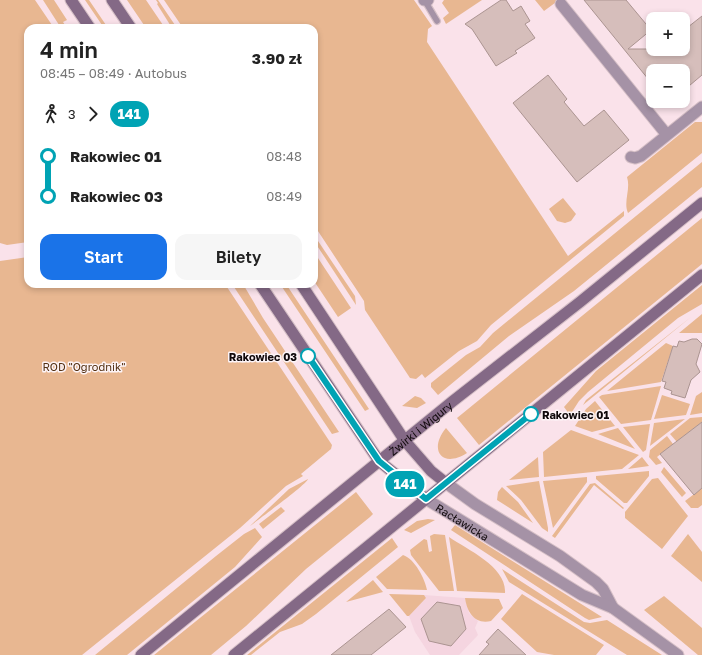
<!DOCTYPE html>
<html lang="pl">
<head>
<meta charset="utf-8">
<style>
  :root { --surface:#fff; --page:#f6f6f6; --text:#222; --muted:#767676; --accent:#1a73e8 }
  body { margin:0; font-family:"Golos Text",sans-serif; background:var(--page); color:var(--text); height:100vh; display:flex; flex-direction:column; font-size:15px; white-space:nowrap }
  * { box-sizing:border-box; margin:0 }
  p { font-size:13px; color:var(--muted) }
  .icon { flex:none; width:22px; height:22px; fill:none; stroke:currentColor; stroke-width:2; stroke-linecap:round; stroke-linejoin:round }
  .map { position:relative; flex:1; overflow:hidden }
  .drawer { position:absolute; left:24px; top:24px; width:294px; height:264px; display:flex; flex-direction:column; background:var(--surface); border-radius:12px; box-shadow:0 2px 6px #0003 }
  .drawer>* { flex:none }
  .badge { padding:0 8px; border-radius:13px; font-size:14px; line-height:26px }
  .controls { position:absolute; left:646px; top:12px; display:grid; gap:8px }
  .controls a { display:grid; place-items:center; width:44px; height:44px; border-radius:8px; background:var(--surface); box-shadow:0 2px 6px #0003; font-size:20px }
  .map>.badge { position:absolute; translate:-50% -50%; box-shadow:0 0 0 2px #fff }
  .legs { display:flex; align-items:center; gap:6px; height:44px; padding:0 16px; font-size:13px }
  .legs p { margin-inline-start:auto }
  .summary { display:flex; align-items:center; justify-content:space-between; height:68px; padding:0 16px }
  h1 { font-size:22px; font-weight:600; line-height:30px }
  .primary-button { display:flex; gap:8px; margin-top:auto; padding:8px 16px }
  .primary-button a { flex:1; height:46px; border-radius:12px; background:var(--accent); color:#fff; font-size:16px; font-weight:600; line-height:46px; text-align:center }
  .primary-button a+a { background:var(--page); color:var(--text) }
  ul { padding:0 16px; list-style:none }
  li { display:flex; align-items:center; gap:14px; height:40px; font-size:15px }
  li i { display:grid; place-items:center; width:6px; height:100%; margin:0 5px; background:currentColor }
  li i::after { content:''; width:10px; height:10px; margin:-5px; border:3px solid; border-radius:50%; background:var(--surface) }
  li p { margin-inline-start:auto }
  li:first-child i { background:linear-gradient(#0000 50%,currentColor 0) }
  li:last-child i { background:linear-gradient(currentColor 50%,#0000 0) }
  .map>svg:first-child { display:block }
</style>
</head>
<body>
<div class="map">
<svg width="702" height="655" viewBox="0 0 702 655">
  <rect width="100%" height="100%" fill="#fae2ea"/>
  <path fill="#f5d5e0" d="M424 595 465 598 469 613 478 621 475 628 478 635 459 655H430L415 632 409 616 426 598Z"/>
  <path fill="#e8b791" d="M0 0H35L54 28H28V242L7 245 0 243Z
    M43 0H54L67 20 63 22 67 28H61Z
    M85 0H89L108 28H104Z
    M127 0H146L165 28H146Z
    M156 0H158L177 28H172L157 4 158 3Z
    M164 0H414L432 26 428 29 427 42 568 256 624 211V216L491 325 477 341 459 351 425 378 422 374 416 379 410 378 365 310 364 301 314 225V28H183Z
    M444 0H482L446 24 443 18 449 13 442 3Z
    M535 0H559L544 11Z
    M695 122H702V153L628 213C623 202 631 189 627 177Z
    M702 162V187L574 291 509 336 438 395 431 387V383L466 355 480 347 493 333Z
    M563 198 576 214 571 221 565 223 557 221 549 209Z
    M702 218V264L479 445 457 418Z
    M314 235 355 296 356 305 314 241Z
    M314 252 351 308 338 317 314 281Z
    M28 257V284H225L332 445 331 449 301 474 303 476 286 486 240 528 82 655H0V261Z
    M232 284H243L263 318 339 432 332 434Z
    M280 284H286L369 409 365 411Z
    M702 285V304L678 318 588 392 579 401 570 415 564 407 596 371Z
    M702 314V333H679Z
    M691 317 583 405 586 400Z
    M666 343 673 346 661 382 607 391Z
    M661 386 651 420 621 424 599 397 602 395Z
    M702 392V413L690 415 696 396Z
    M662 395 690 404 686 415 654 419Z
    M415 396 421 398 426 403 417 408 402 406Z
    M595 401 615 426 592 432 575 426 586 409Z
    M702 417V422L677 442 670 434 690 418Z
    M685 419 650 446 654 423Z
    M650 424 646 450 643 452 623 427Z
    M446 428 467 453C442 469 428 450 446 428Z
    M618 428 635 449 598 434Z
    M571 430 639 455 622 469 544 477 543 452Z
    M667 436 673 444 657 457 662 463 656 465 649 457 650 450Z
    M538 457 539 477 509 480Z
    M642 457 649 466 628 469Z
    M664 467 686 493 682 497 661 472Z
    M649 471V476L627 503H624L596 479V476Z
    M587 477V482L553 528 543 481Z
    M658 478 688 516 662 549 625 518V512L652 479Z
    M308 479C307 484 259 519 250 526L289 489Z
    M539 481 548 528V532L542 528 521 500 506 486Z
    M595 483 624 508 623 509 594 485 555 538 552 536 590 484Z
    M502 487 518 502 533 523 497 500 498 492Z
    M702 488V505L698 508H691L685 501Z
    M356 492 373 514 370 517 306 569 246 626 211 655H154Z
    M281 507 285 511 263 529 259 524Z
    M428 519 435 520 411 533 404 530 417 521Z
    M455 525 602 617 589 620 585 618 451 530Z
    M255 528 262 537 235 567 127 655H95L216 556 244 534Z
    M434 534 445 535 454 591H439L411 555 410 550 424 539 427 540 429 552 432 551 430 536Z
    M688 534 702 552V582L671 556Z
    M449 537C468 550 507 567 505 593L457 591Z
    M392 538 398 547 316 614 302 624 280 632 251 655H247Z
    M403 555C415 559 425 579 427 590L387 589 376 577Z
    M502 569 584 622 590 623 607 620 662 655H627L509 582Z
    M373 580 383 592 346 602Z
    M389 594 424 595 426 598 409 616H407Z
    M522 594 604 645 596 655H554L537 652 501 619Z
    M664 596 702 628V655H698L644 610Z
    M465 598 499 599 503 608 491 621C475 625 467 612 465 598Z"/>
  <path fill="#d6bebb" stroke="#ab9491" d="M501 0H506L513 11 521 6 530 21 525 24 535 38 515 51 517 53 496 66 472 29 465 24Z
    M584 0H626L651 30 628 49H683V31L702 16V75L683 91V71H653V85Z
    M548 75 567 99 564 102 584 126 604 110 629 140 577 182 513 103Z
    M692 339H697L702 344 696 364 700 372 691 380 685 398 671 394 672 391 664 388 666 382 662 381 673 346 677 347 679 341 684 342Z
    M702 422V488L694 495 660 454Z
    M437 602 460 606 466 629 451 646 429 641 421 619Z
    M389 609 406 627 371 655H331Z
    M498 629 526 655H479L489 644 486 642Z"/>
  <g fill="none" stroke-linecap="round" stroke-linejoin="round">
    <defs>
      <path id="service" d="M425 1 437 21"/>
      <path id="minor" d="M424 0H428
        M561 4 667 135
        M631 157 635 158 641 156 702 107"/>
      <g id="tertiary">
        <path d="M446 483 475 504 560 556 596 582 603 589 613 608"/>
        <path id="s1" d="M426 499 582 595 613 608 678 655"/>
      </g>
      <g id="secondary">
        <path d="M71 0 90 28"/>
        <path d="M112 0 131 28"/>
        <path d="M260 284 379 461 426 499"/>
        <path d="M301 284 405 441 431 471 446 483"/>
        <path id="s2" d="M141 655 453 401 580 302 702 203"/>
        <path d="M234 655 702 275"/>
      </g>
    </defs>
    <use href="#service" stroke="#d5bfc6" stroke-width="8"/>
    <use href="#minor" stroke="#d5bfc6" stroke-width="13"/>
    <use href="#tertiary" stroke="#d5bfc6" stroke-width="13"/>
    <use href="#secondary" stroke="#d5bfc6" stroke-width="13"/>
    <use href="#service" stroke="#a592a6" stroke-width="5.5"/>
    <use href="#minor" stroke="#a592a6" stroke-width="11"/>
    <use href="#tertiary" stroke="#a592a6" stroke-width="11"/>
    <use href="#secondary" stroke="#846986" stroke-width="11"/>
  </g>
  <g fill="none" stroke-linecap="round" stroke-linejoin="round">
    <defs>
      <path id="line-1" d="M308 356 379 461 426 499 531 414"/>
    </defs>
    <use href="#line-1" stroke="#fff" stroke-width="9"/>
    <use href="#line-1" stroke="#00a3b4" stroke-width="6"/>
  </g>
  <g fill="#fff" stroke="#00a3b4" stroke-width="2">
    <circle cx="308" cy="356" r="7"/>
    <circle cx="531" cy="414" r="7"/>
  </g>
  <g text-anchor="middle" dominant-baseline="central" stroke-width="3" stroke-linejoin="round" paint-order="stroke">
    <g font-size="11" font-weight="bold" fill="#10090b" stroke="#fdf4f7" text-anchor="end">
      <text x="297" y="356">Rakowiec 03</text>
      <text x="542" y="414" text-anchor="start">Rakowiec 01</text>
    </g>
    <g font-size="11" fill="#533012" stroke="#fdf4f7">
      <text x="84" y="366">ROD "Ogrodnik"</text>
    </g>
    <g font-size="11" fill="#10090b" stroke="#fdf4f7">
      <text stroke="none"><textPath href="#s2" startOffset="360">Żwirki i Wigury</textPath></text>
      <text stroke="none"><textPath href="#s1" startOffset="43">Racławicka</textPath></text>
    </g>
  </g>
</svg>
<div class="controls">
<a>+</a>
<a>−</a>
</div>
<b class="badge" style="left:405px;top:484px;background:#00a3b4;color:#fff">141</b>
<section class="drawer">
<div class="summary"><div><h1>4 min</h1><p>08:45 – 08:49 · Autobus</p></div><b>3.90 zł</b></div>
<div class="legs"><svg class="icon" aria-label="walk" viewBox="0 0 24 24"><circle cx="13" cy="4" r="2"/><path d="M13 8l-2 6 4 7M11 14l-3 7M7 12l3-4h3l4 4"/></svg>3<svg class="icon" aria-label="forward" viewBox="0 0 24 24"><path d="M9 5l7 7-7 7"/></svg><b class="badge" style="background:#00a3b4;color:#fff">141</b></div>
<ul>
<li><i style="color:#00a3b4"></i><b>Rakowiec 01</b><p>08:48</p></li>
<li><i style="color:#00a3b4"></i><b>Rakowiec 03</b><p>08:49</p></li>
</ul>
<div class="primary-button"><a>Start</a><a>Bilety</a></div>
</section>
</div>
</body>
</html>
